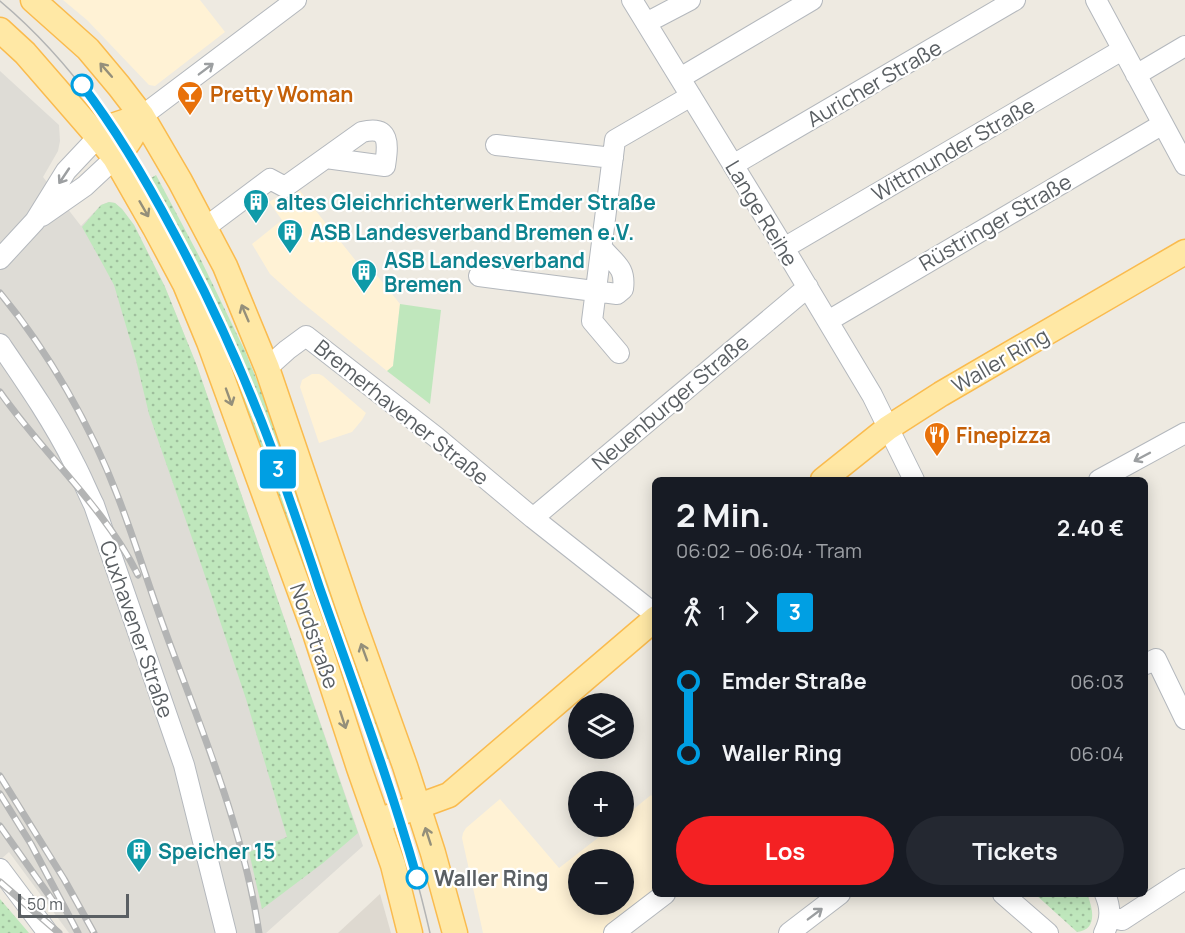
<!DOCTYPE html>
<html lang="de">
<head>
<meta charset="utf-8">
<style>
  :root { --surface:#171b24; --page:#242831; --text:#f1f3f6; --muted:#9ea1a6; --accent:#f42123 }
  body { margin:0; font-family:Manrope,sans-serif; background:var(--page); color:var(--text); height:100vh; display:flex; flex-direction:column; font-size:22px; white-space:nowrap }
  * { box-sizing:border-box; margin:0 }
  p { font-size:20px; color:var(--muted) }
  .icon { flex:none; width:33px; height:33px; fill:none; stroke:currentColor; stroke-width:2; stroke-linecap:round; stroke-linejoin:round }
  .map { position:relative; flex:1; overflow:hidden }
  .details { position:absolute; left:652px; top:477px; width:496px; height:420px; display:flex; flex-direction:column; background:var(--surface); border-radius:9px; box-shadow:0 3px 15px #0003 }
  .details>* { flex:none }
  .badge { padding:0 12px; border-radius:4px; font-size:21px; line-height:39px }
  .tools { position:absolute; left:568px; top:693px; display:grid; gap:12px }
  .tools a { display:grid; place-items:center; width:66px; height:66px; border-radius:50%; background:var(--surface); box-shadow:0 3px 15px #0003; font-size:30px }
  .scale { position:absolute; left:18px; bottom:15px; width:111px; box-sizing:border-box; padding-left:6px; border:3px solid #5a5f63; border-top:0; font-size:16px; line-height:21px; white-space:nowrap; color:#5a5f63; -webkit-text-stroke:4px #fff; paint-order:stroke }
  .map>.badge { position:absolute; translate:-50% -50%; box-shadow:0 0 0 3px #fff }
  .legs { display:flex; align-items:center; gap:9px; height:66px; padding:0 24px; font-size:20px }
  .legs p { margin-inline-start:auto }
  .summary { display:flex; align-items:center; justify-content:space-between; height:102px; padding:0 24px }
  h1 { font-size:33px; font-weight:700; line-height:45px }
  .button { display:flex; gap:12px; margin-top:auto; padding:12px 24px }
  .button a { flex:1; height:69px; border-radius:36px; background:var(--accent); color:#fff; font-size:24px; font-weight:700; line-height:69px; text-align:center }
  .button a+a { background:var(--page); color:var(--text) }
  ul { padding:0 24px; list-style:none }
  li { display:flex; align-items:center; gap:21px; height:72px; font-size:22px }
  li i { display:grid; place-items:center; width:9px; height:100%; margin:0 8px; background:currentColor }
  li i::after { content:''; width:15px; height:15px; margin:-8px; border:4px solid; border-radius:50%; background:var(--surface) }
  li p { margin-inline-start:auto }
  li:first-child i { background:linear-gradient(#0000 50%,currentColor 0) }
  li:last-child i { background:linear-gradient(currentColor 50%,#0000 0) }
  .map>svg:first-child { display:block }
</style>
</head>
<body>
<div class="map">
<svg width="1185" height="933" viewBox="0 0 1185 933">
  <defs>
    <pattern id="grass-dots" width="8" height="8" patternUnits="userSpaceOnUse" patternTransform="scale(1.5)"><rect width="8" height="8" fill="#bfe7bc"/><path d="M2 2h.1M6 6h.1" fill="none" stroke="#9ebe9c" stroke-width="1.8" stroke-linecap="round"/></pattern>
  </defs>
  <rect width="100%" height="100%" fill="#eeeae1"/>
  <path fill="#fff2d5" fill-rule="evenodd" d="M63 0H200L225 32 155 86 149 85 87 20Z
    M296 186 364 271 375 273 400 304 393 366 387 371 299 300 270 274 252 244 282 220 269 202Z
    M312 374H319L323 376 366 413 362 420 352 432 319 443 300 387 302 380Z
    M651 795 656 801V894H678L628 933H483L462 838 463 833 466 828 500 799 559 868 612 827 624 826V817ZM579 860H624V904H579Z"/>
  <path fill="#dedcd6" d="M0 71 59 125 60 141 58 151 43 177 81 226 101 205 109 202 115 203 122 209 134 225 165 287 197 366 363 846 266 933H69L9 852 0 860Z"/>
  <path fill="#ded9d0" d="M380 894 391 933H338Z"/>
  <path fill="url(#grass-dots)" d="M156 175 199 256 245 351 269 410 389 758 377 763 324 606 318 607 239 393 216 325 174 240 143 183Z
    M109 202 115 203 122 209 134 225 165 287 197 366 358 833 323 863 262 909 249 852 287 837 246 699 201 564 149 414 136 360 114 285 101 261 82 227 101 205Z
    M1035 894H1087C1093 908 1098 930 1077 932Z
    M0 899 29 933H0Z"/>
  <path fill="#bfe7bc" d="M400 304 441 310 430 404 387 371 393 366Z"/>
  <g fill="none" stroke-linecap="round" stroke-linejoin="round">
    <defs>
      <path id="minor" d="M632 0 784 248 872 395 914 480
        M1096 0 1185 165
        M646 23 690 0
        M1136 75 1185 46
        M680 78 812 0
        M142 116 296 0
        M496 145 613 158
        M733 165 1015 0
        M42 216 85 186 115 158
        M206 227 270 179 285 187 362 132C391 125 388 145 385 166L326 158
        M784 248 1122 50
        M0 259 35 221 66 171 98 137
        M479 276 617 294 623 289C626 267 615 264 602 248
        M828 321 1163 124
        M0 344C26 382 53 421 74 463 81 476 87 491 94 505L184 765 226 933
        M619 353 592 321 615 140 691 96
        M267 368 287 350 306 336 436 437 533 518 656 615
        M1099 480 1185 433
        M533 518 808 287
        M1146 664 1156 659 1185 719
        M0 869 48 933
        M1003 894 1048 933
        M1110 917 1122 920 1185 879
        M614 933 665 894
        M789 933 840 894
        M1104 933C1111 919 1111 908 1105 894"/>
      <path id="major" d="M33 0 88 49 119 86 142 116 180 181 225 266 267 368 351 615 405 766 433 853 455 933
        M0 30 25 53 98 137 115 158 155 228 185 284 209 342 315 633 359 768 393 865 410 933
        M98 137 112 126 142 116
        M115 158C129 144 134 134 142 116
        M823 480 888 428 941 394 1185 252
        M378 821 449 795 656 618"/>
    </defs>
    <use href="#minor" stroke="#b4b8bd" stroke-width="22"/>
    <use href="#major" stroke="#fabb4e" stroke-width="27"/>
    <use href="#minor" stroke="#fff" stroke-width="20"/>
    <use href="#major" stroke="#ffe8a5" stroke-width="24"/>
    <path stroke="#b3b4b4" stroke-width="1.5" d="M0 1C74 63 127 144 172 228 210 299 243 372 271 447 290 498 306 549 324 600 363 710 404 819 430 933"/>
    <defs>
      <path id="rail" d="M0 293C48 351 91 426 118 497 137 546 152 597 171 647 205 738 245 836 259 933
        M0 392C44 455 103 505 138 575
        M0 776 64 879 94 933
        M0 794 31 844 78 933
        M0 826 53 901
        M0 882 59 933"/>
    </defs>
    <use href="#rail" stroke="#b3b4b4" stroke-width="7"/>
    <use href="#rail" stroke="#fff" stroke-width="4.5" stroke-dasharray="14" stroke-linecap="butt"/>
  </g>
  <defs><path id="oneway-shaft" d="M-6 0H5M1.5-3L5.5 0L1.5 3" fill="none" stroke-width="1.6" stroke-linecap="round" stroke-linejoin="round" transform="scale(1.5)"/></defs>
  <g stroke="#9c9fa1">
    <use href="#oneway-shaft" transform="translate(206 69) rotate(-37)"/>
    <use href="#oneway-shaft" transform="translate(64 176) rotate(124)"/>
    <use href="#oneway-shaft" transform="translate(1142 457) rotate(152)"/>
    <use href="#oneway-shaft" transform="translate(815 914) rotate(-37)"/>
  </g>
  <g stroke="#948f7a">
    <use href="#oneway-shaft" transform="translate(106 70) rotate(-131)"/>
    <use href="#oneway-shaft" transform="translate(144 209) rotate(60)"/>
    <use href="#oneway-shaft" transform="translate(245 313) rotate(-113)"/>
    <use href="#oneway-shaft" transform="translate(229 397) rotate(70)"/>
    <use href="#oneway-shaft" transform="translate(364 652) rotate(-110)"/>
    <use href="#oneway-shaft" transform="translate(343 720) rotate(72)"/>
    <use href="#oneway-shaft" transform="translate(428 836) rotate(-108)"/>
  </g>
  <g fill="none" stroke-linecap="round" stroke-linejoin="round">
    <defs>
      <path id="line-1" d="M82 85C117 131 146 180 173 231 211 301 244 374 272 449 288 495 304 540 319 586 353 683 389 779 417 878"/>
    </defs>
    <use href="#line-1" stroke="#fff" stroke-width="14"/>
    <use href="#line-1" stroke="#009fe3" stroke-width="9"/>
  </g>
  <defs>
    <symbol id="bar-pin" viewBox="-11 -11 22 30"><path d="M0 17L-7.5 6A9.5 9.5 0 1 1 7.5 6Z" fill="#e8710a" stroke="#fff"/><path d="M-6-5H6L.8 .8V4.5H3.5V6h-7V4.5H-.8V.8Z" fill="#fff"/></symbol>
    <symbol id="building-pin" viewBox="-11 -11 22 30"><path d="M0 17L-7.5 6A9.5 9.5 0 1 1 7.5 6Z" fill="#0f9aa8" stroke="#fff"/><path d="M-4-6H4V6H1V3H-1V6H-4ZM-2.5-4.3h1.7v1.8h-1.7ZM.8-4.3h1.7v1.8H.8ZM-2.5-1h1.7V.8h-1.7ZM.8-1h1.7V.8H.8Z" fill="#fff"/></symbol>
    <symbol id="restaurant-pin" viewBox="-11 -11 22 30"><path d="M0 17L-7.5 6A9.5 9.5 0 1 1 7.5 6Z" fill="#e8710a" stroke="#fff"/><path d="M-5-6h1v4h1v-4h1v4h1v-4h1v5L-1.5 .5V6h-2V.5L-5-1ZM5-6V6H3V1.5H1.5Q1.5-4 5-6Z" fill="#fff"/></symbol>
  </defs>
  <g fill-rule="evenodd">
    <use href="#bar-pin" x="175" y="79" width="30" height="40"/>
    <use href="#building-pin" x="241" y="187" width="30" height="40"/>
    <use href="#building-pin" x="275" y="217" width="30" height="40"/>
    <use href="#building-pin" x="349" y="257" width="30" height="40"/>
    <use href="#restaurant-pin" x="922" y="420" width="30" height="40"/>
    <use href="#building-pin" x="124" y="836" width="30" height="40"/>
  </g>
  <g fill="#fff" stroke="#009fe3" stroke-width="3">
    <circle cx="82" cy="85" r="10"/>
    <circle cx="417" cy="878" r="10"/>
  </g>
  <g text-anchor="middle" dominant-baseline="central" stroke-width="4.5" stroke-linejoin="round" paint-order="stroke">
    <g font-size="21" fill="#5a5f63" stroke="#fff">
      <text transform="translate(874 83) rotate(-30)">Auricher Straße</text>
      <text transform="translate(953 149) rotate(-30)">Wittmunder Straße</text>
      <text transform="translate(762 213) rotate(59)">Lange Reihe</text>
      <text transform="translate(995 222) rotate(-30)">Rüstringer Straße</text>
      <text transform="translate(1000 360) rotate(-30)">Waller Ring</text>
      <text transform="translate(670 402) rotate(-40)">Neuenburger Straße</text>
      <text transform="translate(402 412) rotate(39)">Bremerhavener Straße</text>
      <text transform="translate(137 629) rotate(71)">Cuxhavener Straße</text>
      <text transform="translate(315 636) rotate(71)">Nordstraße</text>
    </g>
    <g font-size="21" font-weight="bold" fill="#c56008" stroke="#fff" text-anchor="start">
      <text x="210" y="94">Pretty Woman</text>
      <text x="956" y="435">Finepizza</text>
    </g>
    <g font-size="21" font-weight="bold" fill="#0d838f" stroke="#fff" text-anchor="start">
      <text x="276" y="202">altes Gleichrichterwerk Emder Straße</text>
      <text x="310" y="232">ASB Landesverband Bremen e.V.</text>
      <text x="384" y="260">ASB Landesverband<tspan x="384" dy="24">Bremen</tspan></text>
      <text x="158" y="851">Speicher 15</text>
    </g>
    <g font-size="21" font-weight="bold" fill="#5a5f63" stroke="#fff" text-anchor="start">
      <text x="434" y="878">Waller Ring</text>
    </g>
  </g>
</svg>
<div class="tools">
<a><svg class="icon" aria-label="layers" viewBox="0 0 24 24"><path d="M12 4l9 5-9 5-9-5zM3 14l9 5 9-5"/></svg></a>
<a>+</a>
<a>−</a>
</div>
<div class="scale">50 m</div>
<b class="badge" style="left:278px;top:469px;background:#009fe3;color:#fff">3</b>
<section class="details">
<div class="summary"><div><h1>2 Min.</h1><p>06:02 – 06:04 · Tram</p></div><b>2.40 €</b></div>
<div class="legs"><svg class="icon" aria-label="walk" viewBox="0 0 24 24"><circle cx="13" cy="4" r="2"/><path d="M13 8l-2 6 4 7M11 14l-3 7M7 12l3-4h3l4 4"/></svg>1<svg class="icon" aria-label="forward" viewBox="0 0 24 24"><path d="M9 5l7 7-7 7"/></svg><b class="badge" style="background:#009fe3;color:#fff">3</b></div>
<ul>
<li><i style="color:#009fe3"></i><b>Emder Straße</b><p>06:03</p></li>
<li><i style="color:#009fe3"></i><b>Waller Ring</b><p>06:04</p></li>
</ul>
<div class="button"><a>Los</a><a>Tickets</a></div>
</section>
</div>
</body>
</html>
